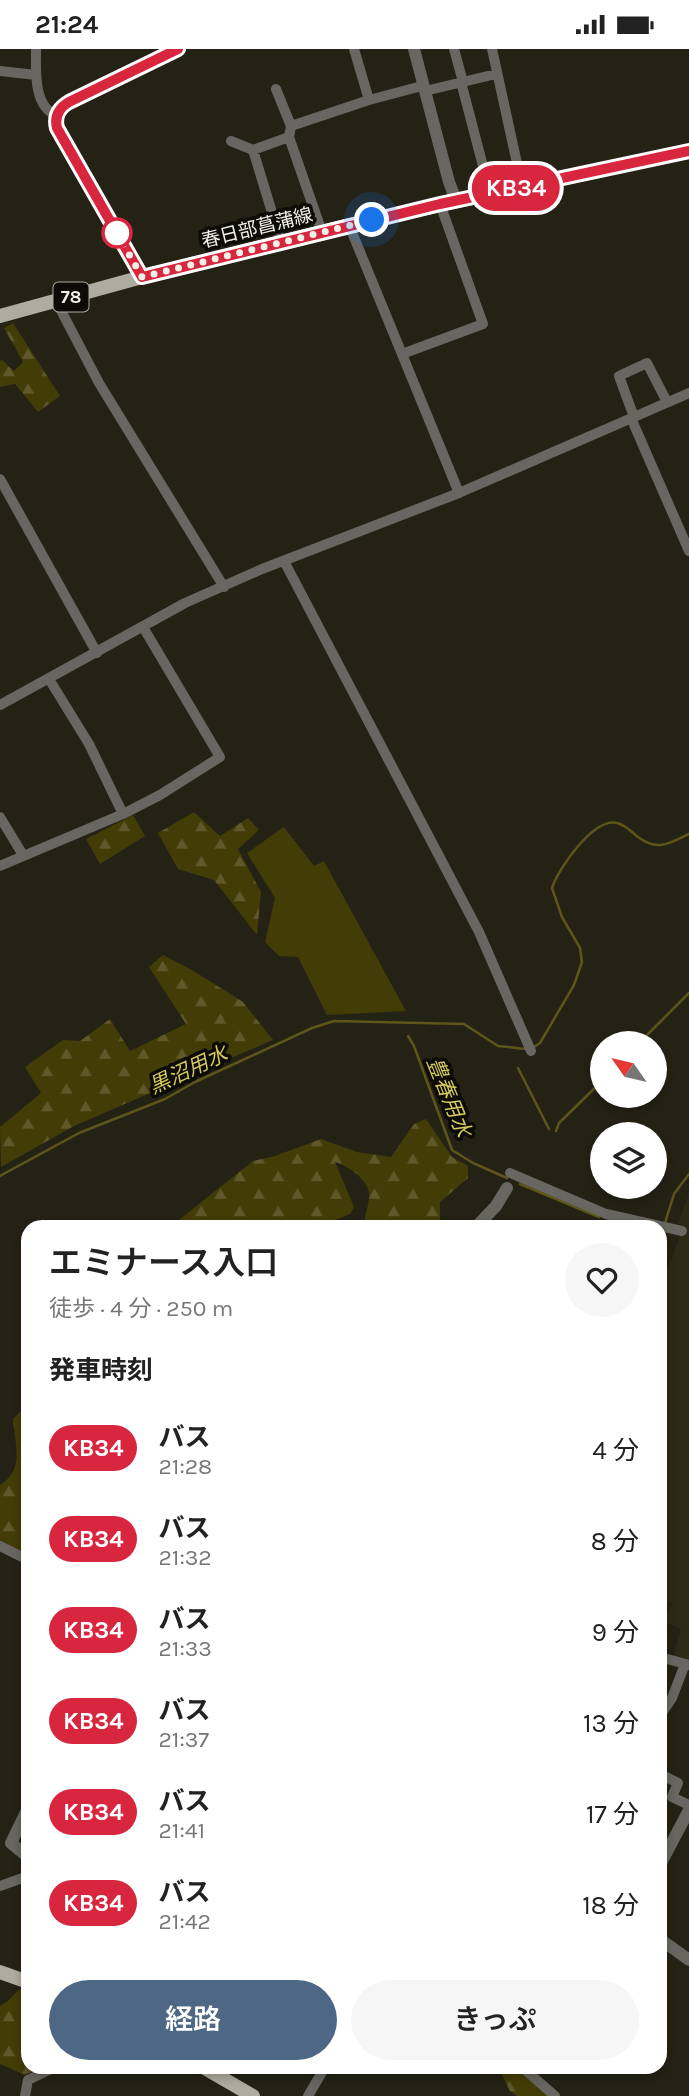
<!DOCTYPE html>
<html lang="ja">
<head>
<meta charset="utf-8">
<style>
  :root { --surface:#fff; --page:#f6f6f6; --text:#222; --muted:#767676; --accent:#4e6784 }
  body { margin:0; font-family:Karla,"Noto Sans JP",sans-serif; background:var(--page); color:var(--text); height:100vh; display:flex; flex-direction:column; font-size:26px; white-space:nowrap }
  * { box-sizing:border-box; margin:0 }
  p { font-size:23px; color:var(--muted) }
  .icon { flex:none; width:38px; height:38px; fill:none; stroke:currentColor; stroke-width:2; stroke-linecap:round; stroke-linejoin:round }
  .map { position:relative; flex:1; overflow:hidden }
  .details { position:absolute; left:21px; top:1171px; width:646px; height:854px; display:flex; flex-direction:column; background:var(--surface); border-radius:21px; box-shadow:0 4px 10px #0003 }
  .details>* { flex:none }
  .badge { padding:0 14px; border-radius:23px; font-size:24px; line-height:46px }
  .needle { width:46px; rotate:304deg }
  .fabs { position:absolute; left:590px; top:982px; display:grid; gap:14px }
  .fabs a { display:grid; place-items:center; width:77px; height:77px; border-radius:50%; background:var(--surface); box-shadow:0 4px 10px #0003; font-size:35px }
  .you { position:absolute; width:35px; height:35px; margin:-18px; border:5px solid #fff; border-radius:50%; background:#1a73e8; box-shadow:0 0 0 10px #1a73e833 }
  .map>.badge { position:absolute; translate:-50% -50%; box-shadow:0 0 0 4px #fff }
  h2 { padding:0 28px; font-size:26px; line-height:63px }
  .round { display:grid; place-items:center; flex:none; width:74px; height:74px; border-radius:37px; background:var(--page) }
  .head { display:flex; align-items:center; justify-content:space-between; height:119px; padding:0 28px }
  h1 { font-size:33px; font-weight:600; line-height:52px }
  .cta { display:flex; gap:14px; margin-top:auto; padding:14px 28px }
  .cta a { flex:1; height:80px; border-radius:42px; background:var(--accent); color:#fff; font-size:28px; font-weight:600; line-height:80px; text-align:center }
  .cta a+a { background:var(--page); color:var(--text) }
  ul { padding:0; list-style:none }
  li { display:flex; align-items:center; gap:21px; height:91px; padding:0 28px }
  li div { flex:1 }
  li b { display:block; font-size:26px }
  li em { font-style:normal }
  li .badge { min-width:77px; font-weight:700; text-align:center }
  .status { display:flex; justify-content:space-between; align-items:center; height:49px; padding:0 35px; background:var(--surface); direction:ltr }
  .status svg { height:19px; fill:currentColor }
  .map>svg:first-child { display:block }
</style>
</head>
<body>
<div class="status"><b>21:24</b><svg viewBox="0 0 49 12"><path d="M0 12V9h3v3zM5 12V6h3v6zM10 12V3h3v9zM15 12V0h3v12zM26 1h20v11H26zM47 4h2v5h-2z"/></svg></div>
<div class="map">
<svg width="689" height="2047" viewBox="0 0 689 2047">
  <defs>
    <pattern id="forest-firs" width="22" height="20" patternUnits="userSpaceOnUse" patternTransform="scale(1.75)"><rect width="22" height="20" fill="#423c07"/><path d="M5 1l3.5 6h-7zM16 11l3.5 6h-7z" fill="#5e582b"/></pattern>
  </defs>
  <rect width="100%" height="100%" fill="#242215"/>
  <path fill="#2c2916" d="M689 1144V1613L673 1608 681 1580 664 1573 672 1554 660 1548V1239L679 1190 684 1176 678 1175Z"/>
  <path fill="#423c07" d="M284 778 314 817 324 812 406 962 327 966 298 908 279 907 265 893 275 849 247 804Z"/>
  <path fill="url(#forest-firs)" d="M13 274 60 347 38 363 15 335 0 338V312L2 311 14 322 23 313 4 279Z
    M194 763 220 787 248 769 259 781 238 800 261 843 257 886 214 831 178 820 158 784Z
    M133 766 145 787 100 815 86 790Z
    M163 906 192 921 243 953 273 991 74 1077 1 1118 0 1078 41 1044 25 1018 63 991 80 992 110 970 130 1002 186 975 149 918Z
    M426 1070 452 1108 468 1117V1129L440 1153V1178H365C363 1167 371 1153 369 1143 365 1128 348 1117 335 1113L354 1158 350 1165 328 1174 327 1178H170L253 1112 275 1107 321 1090 357 1103 391 1108 414 1075Z
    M28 1355V1511L0 1497V1436C25 1421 15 1395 13 1370Z
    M20 1940 26 1942 24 1963 28 1964V2002L25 2008 28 2018H33L35 2021 25 2026 0 2015V1957C9 1953 12 1946 20 1940Z
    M498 2018H516L548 2047H517L510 2042Z"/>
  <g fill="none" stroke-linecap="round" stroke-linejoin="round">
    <path stroke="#5d551a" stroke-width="2.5" d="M408 987 414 997 452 1101 473 1114 507 1129
      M639 994 689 944
      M534 998 540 994 574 936 582 913 580 899 562 868 552 839C558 820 596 764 620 775 626 777 633 784 638 788 658 803 669 794 689 785
      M518 1019 549 1080
      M556 1082 559 1074 602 1032
      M0 1127 79 1084 165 1050 195 1033 312 979 334 972 464 975 498 997 525 1000
      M520 1135 599 1168
      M619 1174 634 1178
      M665 1174 674 1145 689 1125"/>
    <path stroke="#676660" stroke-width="10" d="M36 0C36 21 33 57 56 66
      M354 0 369 51 422 37
      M454 0 463 33
      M492 0 522 137
      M0 22 36 26
      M461 33 490 144
      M276 40 291 77 289 88 322 183
      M425 42 496 25
      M291 77 369 51
      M231 92 253 101 281 193
      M253 101 289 88
      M349 176 459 444
      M56 252 99 334 224 538
      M402 305 483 275 440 155
      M634 368 619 327 647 314 667 353
      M631 369 689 502
      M0 430 97 604
      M284 512 479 883 531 1002
      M49 630 89 695 123 765
      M0 656 185 554 262 520 459 444 689 344
      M0 768 23 806
      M0 817 123 765 160 746 220 708 143 578
      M510 1124 606 1165 682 1182
      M0 1497 28 1511
      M660 1608 689 1616
      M660 1667 672 1649 685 1615
      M660 1725 678 1734 672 1748 689 1756
      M0 1837 28 1827
      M522 2018 555 2047
      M25 2047 28 2031 55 2018
      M308 2047 325 2018"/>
    <path stroke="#676660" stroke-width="12" d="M414 0 449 133 456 151
      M142 228 56 79C54 67 59 59 69 53L178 0
      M476 1178 496 1157 507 1139
      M28 1759 11 1794 28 1808
      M660 1816 689 1761
      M660 1890 689 1911"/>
    <path stroke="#adac9e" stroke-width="14" d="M0 267 142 228 349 176 689 102
      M0 1923 28 1933
      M203 2018 253 2047"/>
  </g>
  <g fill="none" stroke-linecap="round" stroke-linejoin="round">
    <defs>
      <path id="line" d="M178 0 69 53C59 59 54 67 57 79L142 228 440 155 689 102"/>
    </defs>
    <use href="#line" stroke="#fff" stroke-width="16"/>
    <use href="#line" stroke="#d7263d" stroke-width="10"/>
    <path stroke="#f0f0e7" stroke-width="7" stroke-dasharray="0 12.6" d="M117 184 142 228 372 171"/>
  </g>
  <circle fill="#fff" stroke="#d7263d" stroke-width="3.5" cx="117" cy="184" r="14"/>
  <g text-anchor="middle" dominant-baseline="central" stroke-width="7" stroke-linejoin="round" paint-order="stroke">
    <rect fill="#0c0b06" stroke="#acaba4" stroke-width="2" x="53.5" y="233.5" width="35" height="29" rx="5"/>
    <g font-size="18" font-weight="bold" fill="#f0f0e7">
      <text x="71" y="248">78</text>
    </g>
    <g font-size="19" fill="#f0f0e7" stroke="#0c0b06">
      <text transform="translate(257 179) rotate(-14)">春日部菖蒲線</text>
    </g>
    <g font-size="21" font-style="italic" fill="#d5c85d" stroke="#0c0b06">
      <text transform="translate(188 1021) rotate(-25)">黒沼用水</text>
      <text transform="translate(449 1048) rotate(68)">豊春用水</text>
    </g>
  </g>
</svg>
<div class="fabs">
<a><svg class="needle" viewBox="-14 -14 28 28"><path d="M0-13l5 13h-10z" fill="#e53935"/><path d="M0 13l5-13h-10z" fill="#767676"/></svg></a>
<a><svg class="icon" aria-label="layers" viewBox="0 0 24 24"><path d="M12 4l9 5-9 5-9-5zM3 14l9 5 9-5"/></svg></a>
</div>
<div class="you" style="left:372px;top:171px"></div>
<b class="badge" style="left:516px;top:139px;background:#d7263d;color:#fff">KB34</b>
<section class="details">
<div class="head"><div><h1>エミナース入口</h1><p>徒歩 · 4 分 · 250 m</p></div><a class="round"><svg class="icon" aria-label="heart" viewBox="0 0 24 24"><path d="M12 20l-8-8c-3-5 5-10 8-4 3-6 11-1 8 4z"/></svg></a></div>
<h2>発車時刻</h2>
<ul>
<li><span class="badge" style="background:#d7263d;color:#fff">KB34</span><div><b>バス</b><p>21:28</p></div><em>4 分</em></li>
<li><span class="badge" style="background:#d7263d;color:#fff">KB34</span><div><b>バス</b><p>21:32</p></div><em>8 分</em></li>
<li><span class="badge" style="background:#d7263d;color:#fff">KB34</span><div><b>バス</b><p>21:33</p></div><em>9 分</em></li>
<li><span class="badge" style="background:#d7263d;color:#fff">KB34</span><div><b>バス</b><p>21:37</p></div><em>13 分</em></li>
<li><span class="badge" style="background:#d7263d;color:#fff">KB34</span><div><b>バス</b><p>21:41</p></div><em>17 分</em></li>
<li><span class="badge" style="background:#d7263d;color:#fff">KB34</span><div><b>バス</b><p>21:42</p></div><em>18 分</em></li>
</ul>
<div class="cta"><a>経路</a><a>きっぷ</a></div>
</section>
</div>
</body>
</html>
